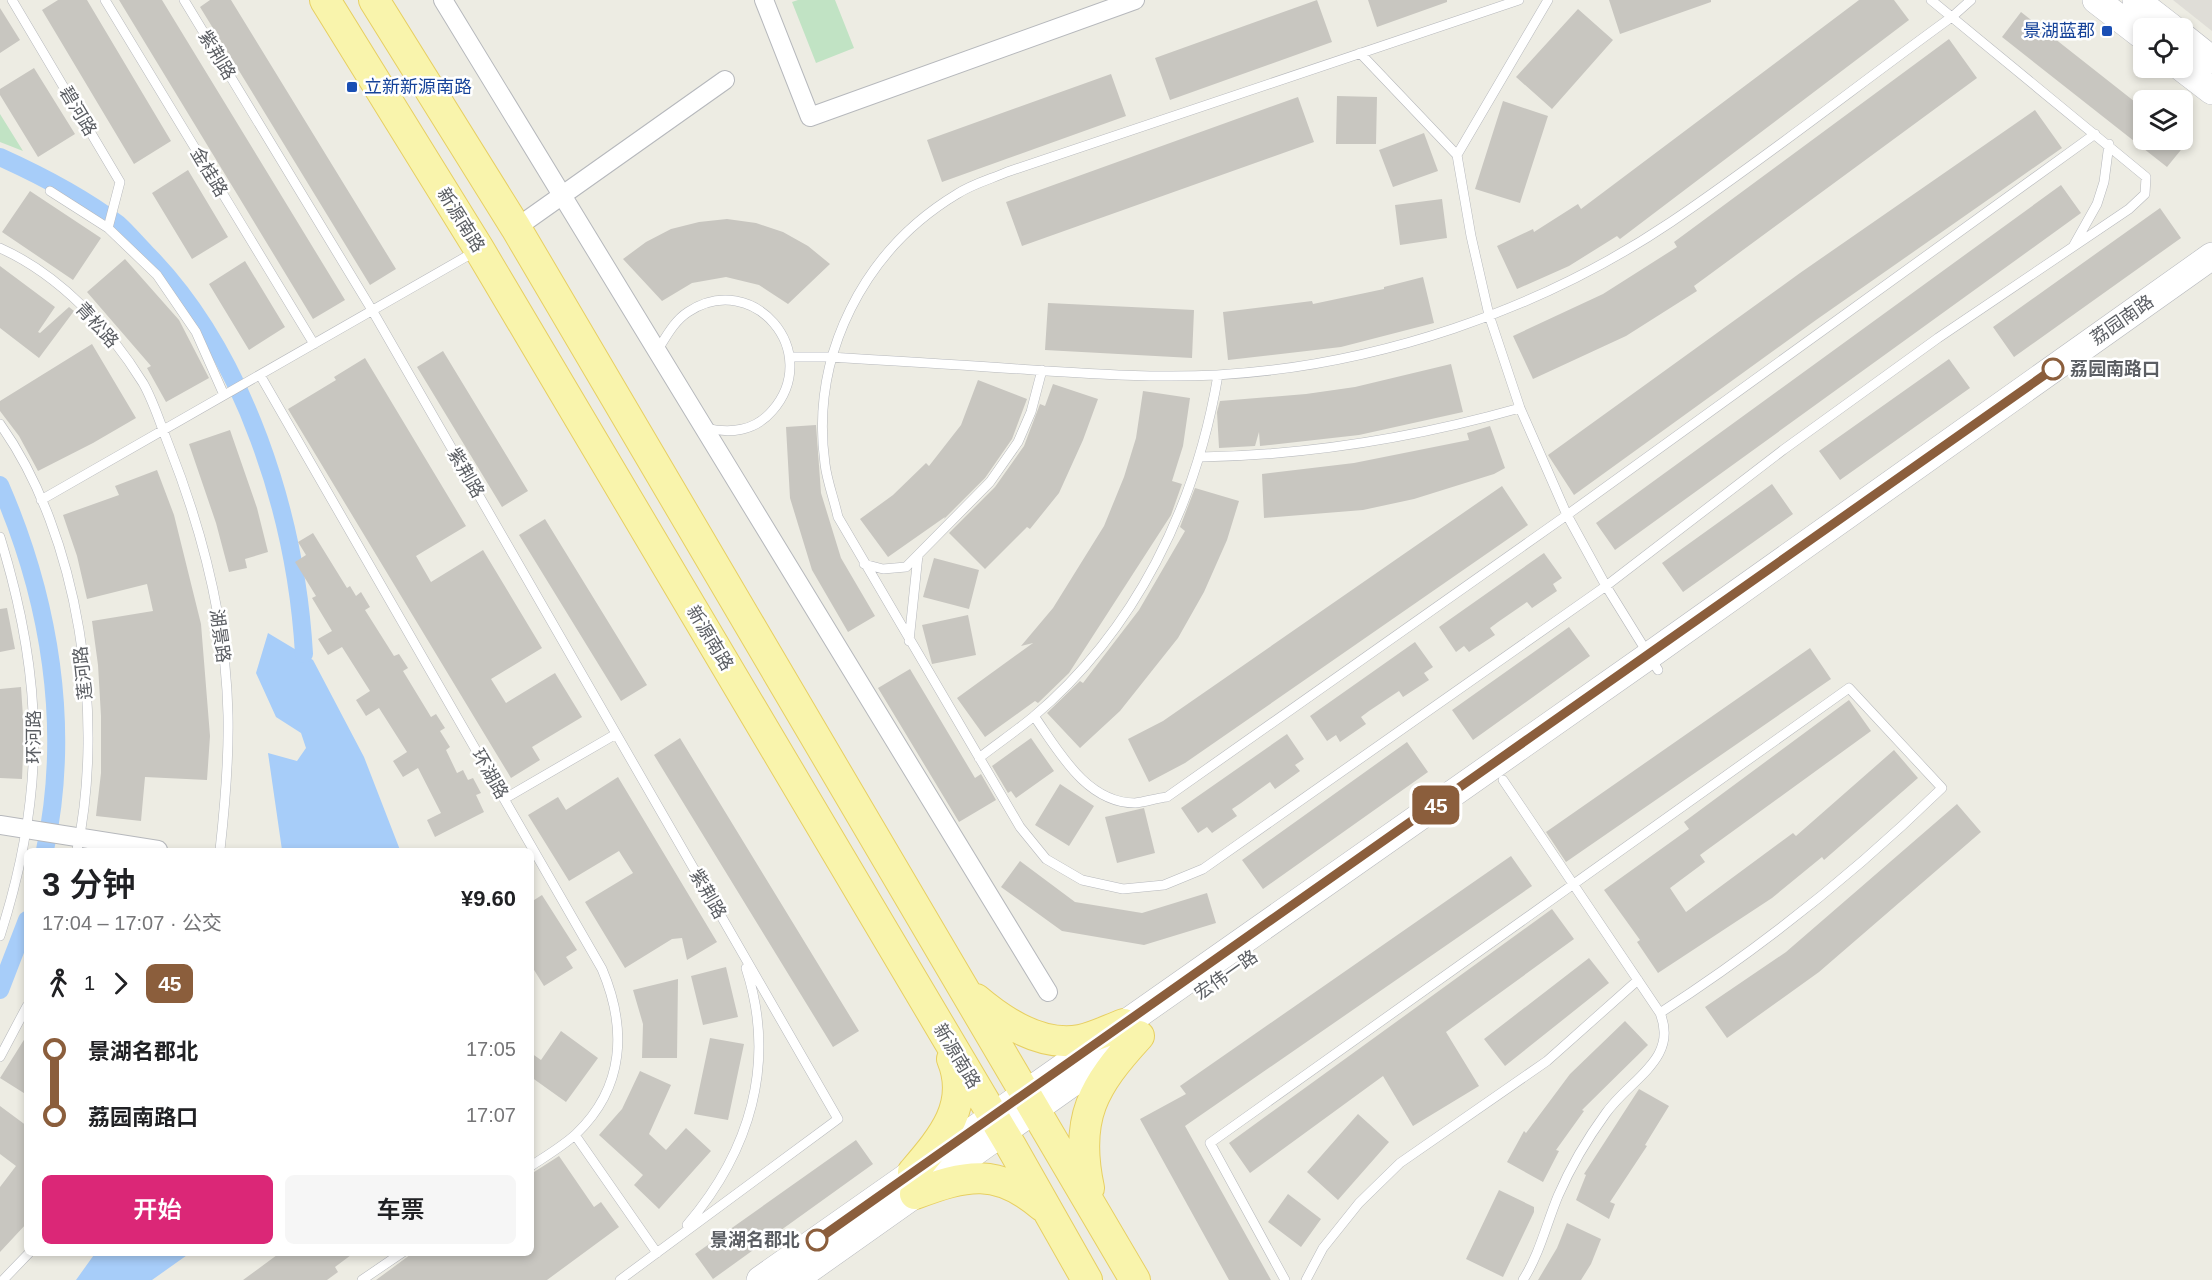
<!DOCTYPE html>
<html lang="zh">
<head>
<meta charset="utf-8">
<style>
  :root { --surface:#fff; --page:#f6f6f6; --text:#202124; --muted:#757577; --accent:#db2777 }
  body { margin:0; font-family:Arial,"Noto Sans SC",sans-serif; background:var(--page); color:var(--text); height:100vh; display:flex; flex-direction:column; font-size:22px; white-space:nowrap }
  * { box-sizing:border-box; margin:0 }
  p { font-size:20px; color:var(--muted) }
  .icon { flex:none; width:33px; height:33px; fill:none; stroke:currentColor; stroke-width:2; stroke-linecap:round; stroke-linejoin:round }
  .map { position:relative; flex:1; overflow:hidden }
  .details { position:absolute; left:24px; top:848px; width:510px; height:408px; display:flex; flex-direction:column; background:var(--surface); border-radius:9px; box-shadow:0 3px 9px #0003 }
  .details>* { flex:none }
  .badge { padding:0 12px; border-radius:9px; font-size:21px; line-height:39px }
  .buttons { position:absolute; left:2133px; top:18px; display:grid; gap:12px }
  .buttons a { display:grid; place-items:center; width:60px; height:60px; border-radius:9px; background:var(--surface); box-shadow:0 3px 9px #0003; font-size:30px }
  .map>.badge { position:absolute; translate:-50% -50%; box-shadow:0 0 0 3px #fff }
  .legs { display:flex; align-items:center; gap:9px; height:66px; padding:0 18px; font-size:20px }
  .legs p { margin-inline-start:auto }
  .head { display:flex; align-items:center; justify-content:space-between; height:102px; padding:0 18px }
  h1 { font-size:33px; font-weight:600; line-height:45px }
  .button { display:flex; gap:12px; margin-top:auto; padding:12px 18px }
  .button a { flex:1; height:69px; border-radius:9px; background:var(--accent); color:#fff; font-size:24px; font-weight:600; line-height:69px; text-align:center }
  .button a+a { background:var(--page); color:var(--text) }
  ul { padding:0 18px; list-style:none }
  li { display:flex; align-items:center; gap:21px; height:66px; font-size:22px }
  li i { display:grid; place-items:center; width:9px; height:100%; margin:0 8px; background:currentColor }
  li i::after { content:''; width:15px; height:15px; margin:-8px; border:4px solid; border-radius:50%; background:var(--surface) }
  li p { margin-inline-start:auto }
  li:first-child i { background:linear-gradient(#0000 50%,currentColor 0) }
  li:last-child i { background:linear-gradient(currentColor 50%,#0000 0) }
  .map>svg:first-child { display:block }
</style>
</head>
<body>
<div class="map">
<svg width="2212" height="1280" viewBox="0 0 2212 1280">
  <rect width="100%" height="100%" fill="#edece3"/>
  <path fill="#dfddd7" d="M2173 0H2212V31Z"/>
  <path fill="#c1e3c4" d="M798 0H835L854 48 816 63 792 2Z
    M0 114 23 151 0 142Z"/>
  <path fill="#a7cdf9" d="M268 633 313 660 364 757 400 850H282L268 753 297 761 306 748 301 733 276 717 256 673Z
    M96 1252H190V1253L152 1280H76Z"/>
  <g fill="none" stroke-linecap="round" stroke-linejoin="round">
    <path stroke="#a7cdf9" stroke-width="18" d="M0 157C42 176 81 196 118 224 128 233 137 244 146 253 245 353 296 516 304 654
      M0 485C50 600 71 727 45 850
      M0 990 27 920"/>
  </g>
  <path fill="#c8c6c0" d="M58 0H87L171 141 134 164 42 10Z
    M119 0H162L345 300 313 319Z
    M210 0H231L396 269 370 285 200 7Z
    M1317 0 1332 42 1170 100 1155 58Z
    M1368 0H1447V2L1377 27Z
    M1609 0H1711V2L1620 34Z
    M1859 0H1894L1909 20 1620 239 1617 236 1569 266 1517 289 1497 246 1533 229 1534 232 1578 204 1581 209Z
    M0 8 20 40 0 53Z
    M1578 9 1613 40 1552 109 1516 77Z
    M2021 12 2144 109V140H2189L2167 167 2002 37Z
    M1949 39 1977 78 1694 286 1697 291 1626 336 1533 379 1513 336 1603 294 1677 247 1674 242Z
    M34 68 75 134 38 157 0 95V89Z
    M1111 74 1126 116 942 182 927 140Z
    M1337 96 1377 97 1376 144H1336Z
    M1298 97 1314 142 1022 246 1006 202Z
    M1503 101 1548 116 1520 203 1475 189Z
    M2035 110 2062 148 1816 320 1574 495 1548 455 1800 273Z
    M1424 133 1438 171 1393 187 1379 150Z
    M188 170 228 237 192 259 152 193Z
    M2061 185 2081 213 1615 550 1596 523Z
    M30 191 101 238 73 280 2 232Z
    M1442 199 1447 238 1400 245 1395 205Z
    M2160 208 2181 238 2014 357 1993 327Z
    M727 219 756 223 783 232 808 246 830 264 788 304 759 285 726 277 692 283 662 301 623 259 646 242 671 229 699 222Z
    M125 259 179 320 209 378 166 402 147 368 151 366 87 292Z
    M245 261 285 327 249 350 209 284Z
    M0 266 55 307 38 332 40 333 69 307 74 311 39 358 0 328Z
    M1423 277 1434 323 1341 347 1228 360 1223 312 1312 301 1313 304 1384 289V287Z
    M1048 303 1194 310 1192 358 1045 350Z
    M92 344 136 418 93 443 38 471 19 436 0 411V401Z
    M443 351 528 491 502 507 417 367Z
    M365 358 466 526 416 556 431 582 483 550 542 648 491 679 506 703 555 673 582 717 532 747 540 760 511 778 288 409 336 380 334 377Z
    M1949 359 1970 388 1840 480 1819 451Z
    M1451 364 1463 412 1359 435 1260 446 1259 432 1255 446 1219 448 1217 412 1220 401 1306 394 1355 387Z
    M978 380 1027 399 1012 439 985 478 944 519 945 517 888 557 860 519 893 495 926 463 929 466 961 425Z
    M1053 384 1098 399 1083 440 1059 493 1030 529 1027 527 985 569 949 533 995 487 1024 446 1040 404 1045 406Z
    M1143 391 1190 398 1183 446 1172 481 1182 484 1171 515 1069 673 1038 703 1035 701 985 737 957 698 1033 643 1021 646 1053 608 1104 526 1124 477 1136 438Z
    M816 425 821 493 841 558 875 616 848 632 812 570 790 498 786 427Z
    M1490 426 1505 468 1494 474 1414 499 1363 510 1264 518 1262 474 1354 463 1469 440 1467 433Z
    M230 430 257 508 268 552 245 559 247 568 229 572 216 523 189 444Z
    M157 470 174 515 201 624 210 736 207 780 145 777 141 821 96 816 101 773V716L98 665 92 621 153 611 147 584 87 599 77 556 63 515 119 495 115 486Z
    M1772 484 1793 514 1683 592 1662 563Z
    M1502 486 1528 525 1185 763 1149 782 1128 739 1163 721Z
    M1195 488 1239 501 1227 540 1204 592 1178 638 1120 711 1080 748 1047 713 1080 681 1083 683 1139 610 1185 531 1180 527Z
    M545 519 647 685 621 701 519 535Z
    M313 533 347 588 350 586 356 596 361 592 370 607 365 610 394 656 399 654 408 668 403 671 431 717 436 714 445 728 440 731 450 747 446 750 457 773 463 770 468 780 473 778 481 793 476 795 484 812 435 837 427 820 441 813 418 768 403 777 393 761 407 752 379 708 366 716 356 700 370 691 342 647 328 655 318 639 332 631 312 598 316 596 295 562 306 555 298 542Z
    M1544 553 1562 578 1553 584 1557 591 1532 608 1527 602 1498 622 1490 628 1495 635 1469 652 1464 646 1456 652 1439 627Z
    M934 558 979 570 969 609 923 597Z
    M7 608 15 649 0 652V609Z
    M968 615 976 655 932 664 922 625Z
    M1569 627 1590 656 1473 740 1452 710Z
    M1415 642 1433 667 1424 673 1429 680 1403 697 1399 691 1369 711 1361 717 1366 724 1340 742 1336 735 1327 741 1310 716Z
    M1810 648 1831 679 1566 862 1546 832Z
    M910 669 975 778 981 774 996 800 959 822 878 688Z
    M21 687 24 732 22 779 0 778V689Z
    M1849 700 1871 731 1700 855 1705 862 1670 888 1686 912 1793 833 1796 836 1894 750 1918 778 1824 860 1822 857 1772 898 1658 973 1637 942 1640 940 1604 890 1689 829 1684 822Z
    M1287 734 1304 759 1295 765 1300 771 1275 789 1270 782 1241 803 1232 809 1237 816 1212 833 1207 827 1198 833 1181 808Z
    M680 738 859 1031 833 1047 654 755Z
    M1031 738 1054 771 1016 798 1011 791 1008 793 992 766Z
    M1407 742 1428 772 1263 889 1242 860Z
    M618 777 717 942 687 960 682 938 672 939 625 968 585 902 633 873 619 851 569 881 528 815 558 797 566 810Z
    M1060 784 1094 806 1069 846 1035 825Z
    M1957 804 1981 832 1819 972 1727 1038 1705 1007 1786 952Z
    M1144 808 1155 853 1117 863 1105 817Z
    M1511 856 1532 886 1185 1126 1271 1280H1229L1140 1119 1186 1094 1180 1086Z
    M1020 861 1075 902 1142 913 1207 893 1216 923 1144 945 1062 931 1001 887Z
    M542 895 577 950 566 957 573 968 544 986 531 965V902Z
    M1552 909 1574 939 1446 1032 1479 1086 1413 1126 1383 1076 1250 1173 1229 1143Z
    M1589 958 1609 983 1505 1066 1484 1039Z
    M726 967 738 1017 703 1025 691 976Z
    M678 979 677 1058H642L643 1024 633 990Z
    M1625 1021 1648 1045 1582 1110 1584 1111 1556 1150 1559 1151 1543 1182 1507 1162 1524 1131 1526 1133 1570 1074Z
    M561 1031 598 1058 566 1102 531 1077V1053L541 1060Z
    M27 1035V1095L0 1078Z
    M710 1038 744 1044 728 1120 694 1114Z
    M640 1071 671 1085 649 1134 666 1150 686 1128 711 1151 659 1209 634 1185 643 1175 599 1135 622 1109Z
    M1639 1089 1669 1106 1645 1145 1647 1146 1610 1202 1615 1204 1609 1219 1576 1200 1586 1175 1584 1174Z
    M0 1106 27 1126V1223L0 1252V1187L16 1166 0 1154Z
    M1358 1114 1389 1142 1338 1200 1307 1172Z
    M856 1140 873 1164 713 1279 695 1254Z
    M559 1156 594 1207 601 1202 619 1227 547 1280H376L414 1252H531V1174Z
    M1499 1190 1534 1207V1212L1503 1277 1466 1259Z
    M1288 1194 1321 1219 1301 1247 1268 1222Z
    M1567 1223 1601 1239 1591 1264 1581 1280H1538L1557 1248Z
    M281 1252H355L335 1267 338 1272 327 1280H243Z"/>
  <g fill="none" stroke-linecap="round" stroke-linejoin="round">
    <defs>
      <path id="lane" d="M12 0 120 182 108 228
        M105 0 314 344
        M184 0 372 310 838 1119 620 1280
        M1519 0 1007 172C991 179 972 184 957 194 864 250 810 355 825 464 827 481 834 499 838 517L1020 827 1046 859 1082 880 1123 889 1164 885 1203 869 1606 586 1783 450 1938 338 2129 209 2145 194 2146 177 1931 0
        M1360 53 1457 155 1471 236 1489 315 1520 408 1567 515 1606 586 1658 670
        M1457 155 1548 0
        M50 191 108 228 157 275 196 332 224 395
        M2074 245 2097 204 2104 182 2109 144
        M0 248C60 275 109 328 143 383 154 402 161 426 169 446 203 532 226 622 228 715 229 760 225 805 220 850
        M657 351C666 337 674 321 688 312 753 269 824 352 772 411 755 431 730 434 706 428
        M791 357H831C898 361 966 365 1033 370 1095 374 1155 378 1217 375 1375 366 1539 311 1671 222 1767 157 1859 84 1953 16L1971 0
        M260 375 602 969C627 1028 625 1087 576 1134 563 1146 546 1156 531 1166
        M0 424C80 536 105 718 77 850
        M1201 457C1310 455 1414 438 1520 408
        M41 500 476 251
        M0 537C44 679 46 794 0 936
        M864 564 883 569 906 567 990 482 1018 442 1031 412 1042 370
        M909 641 918 555
        M1034 716C1058 750 1086 803 1135 803 1145 802 1157 798 1167 797L1567 515 2095 134
        M979 758C997 744 1016 731 1033 717 1136 630 1196 506 1218 375
        M1503 780 1660 1013C1679 1059 1630 1079 1606 1113 1587 1139 1571 1166 1558 1196 1546 1225 1540 1253 1523 1280
        M504 799 616 734
        M0 1057 27 1006
        M575 1135 657 1253
        M687 1225C750 1151 777 1063 746 968
        M3 1280 30 1252
        M362 1280 403 1252
        M1285 1280 1210 1143 1849 688 1942 788C1855 873 1762 947 1660 1013
        M1306 1280 1323 1248 1359 1203 1400 1163 1547 1061 1638 980"/>
      <path id="street" d="M443 0 1048 992
        M764 0 810 117 1135 0
        M516 228 725 80
        M0 825 158 850"/>
      <path id="secondary" d="M2096 0 2144 37
        M2136 0 2172 28
        M2182 36 2212 60
        M2182 68 2212 91
        M760 1280 1650 655 2212 256
        M794 1280 1123 1047"/>
      <path id="primary" d="M325 0 479 249 1011 1146 1087 1280
        M374 0 516 228 1135 1280
        M976 999C1003 1022 1042 1047 1080 1040 1095 1037 1110 1029 1124 1024
        M913 1172C942 1138 971 1105 952 1059
        M1089 1188C1074 1118 1093 1086 1139 1036
        M915 1194C966 1175 997 1167 1042 1206"/>
    </defs>
    <use href="#lane" stroke="#b6b8bc" stroke-width="10"/>
    <use href="#street" stroke="#b6b8bc" stroke-width="20"/>
    <use href="#secondary" stroke="#b7b9be" stroke-width="28"/>
    <use href="#primary" stroke="#e7cf62" stroke-width="32"/>
    <use href="#lane" stroke="#fff" stroke-width="9"/>
    <use href="#street" stroke="#fff" stroke-width="18"/>
    <use href="#secondary" stroke="#fff" stroke-width="27"/>
    <use href="#primary" stroke="#f9f4ac" stroke-width="30"/>
  </g>
  <g fill="none" stroke-linecap="round" stroke-linejoin="round">
    <defs>
      <path id="line-1" d="M817 1240 2053 369"/>
    </defs>
    <use href="#line-1" stroke="#fff" stroke-width="14"/>
    <use href="#line-1" stroke="#8b5e3c" stroke-width="9"/>
  </g>
  <g fill="#1a4fb4" stroke="#fff" stroke-width="2">
    <rect x="2101" y="25" width="12" height="12" rx="3"/>
    <rect x="346" y="81" width="12" height="12" rx="3"/>
  </g>
  <g fill="#fff" stroke="#8b5e3c" stroke-width="3">
    <circle cx="2053" cy="369" r="10"/>
    <circle cx="817" cy="1240" r="10"/>
  </g>
  <g text-anchor="middle" dominant-baseline="central" stroke-width="5" stroke-linejoin="round" paint-order="stroke">
    <g font-size="18" fill="#164399" stroke="#fff" text-anchor="end">
      <text x="2095" y="31">景湖蓝郡</text>
      <text x="364" y="87" text-anchor="start">立新新源南路</text>
    </g>
    <g font-size="18" fill="#5b5e63" stroke="#fff">
      <text transform="translate(217 55) rotate(59)">紫荆路</text>
      <text transform="translate(78 111) rotate(59)">碧河路</text>
      <text transform="translate(209 172) rotate(59)">金桂路</text>
      <text transform="translate(461 220) rotate(58)">新源南路</text>
      <text transform="translate(2122 320) rotate(-35)">荔园南路</text>
      <text transform="translate(97 325) rotate(48)">青松路</text>
      <text transform="translate(466 473) rotate(60)">紫荆路</text>
      <text transform="translate(220 636) rotate(82)">湖景路</text>
      <text transform="translate(710 638) rotate(59)">新源南路</text>
      <text transform="translate(83 673) rotate(-96)">莲河路</text>
      <text transform="translate(34 737) rotate(-90)">环河路</text>
      <text transform="translate(490 774) rotate(60)">环湖路</text>
      <text transform="translate(708 894) rotate(60)">紫荆路</text>
      <text transform="translate(1226 975) rotate(-35)">宏伟一路</text>
      <text transform="translate(957 1056) rotate(59)">新源南路</text>
    </g>
    <g font-size="18" font-weight="bold" fill="#5b5e63" stroke="#fff" text-anchor="start">
      <text x="2070" y="369">荔园南路口</text>
      <text x="800" y="1240" text-anchor="end">景湖名郡北</text>
    </g>
  </g>
</svg>
<div class="buttons">
<a><svg class="icon" aria-label="locate" viewBox="0 0 24 24"><circle cx="12" cy="12" r="6"/><path d="M12 2v4M12 18v4M2 12h4M18 12h4"/></svg></a>
<a><svg class="icon" aria-label="layers" viewBox="0 0 24 24"><path d="M12 4l9 5-9 5-9-5zM3 14l9 5 9-5"/></svg></a>
</div>
<b class="badge" style="left:1436px;top:805px;background:#8b5e3c;color:#fff">45</b>
<section class="details">
<div class="head"><div><h1>3 分钟</h1><p>17:04 – 17:07 · 公交</p></div><b>¥9.60</b></div>
<div class="legs"><svg class="icon" aria-label="walk" viewBox="0 0 24 24"><circle cx="13" cy="4" r="2"/><path d="M13 8l-2 6 4 7M11 14l-3 7M7 12l3-4h3l4 4"/></svg>1<svg class="icon" aria-label="forward" viewBox="0 0 24 24"><path d="M9 5l7 7-7 7"/></svg><b class="badge" style="background:#8b5e3c;color:#fff">45</b></div>
<ul>
<li><i style="color:#8b5e3c"></i><b>景湖名郡北</b><p>17:05</p></li>
<li><i style="color:#8b5e3c"></i><b>荔园南路口</b><p>17:07</p></li>
</ul>
<div class="button"><a>开始</a><a>车票</a></div>
</section>
</div>
</body>
</html>
